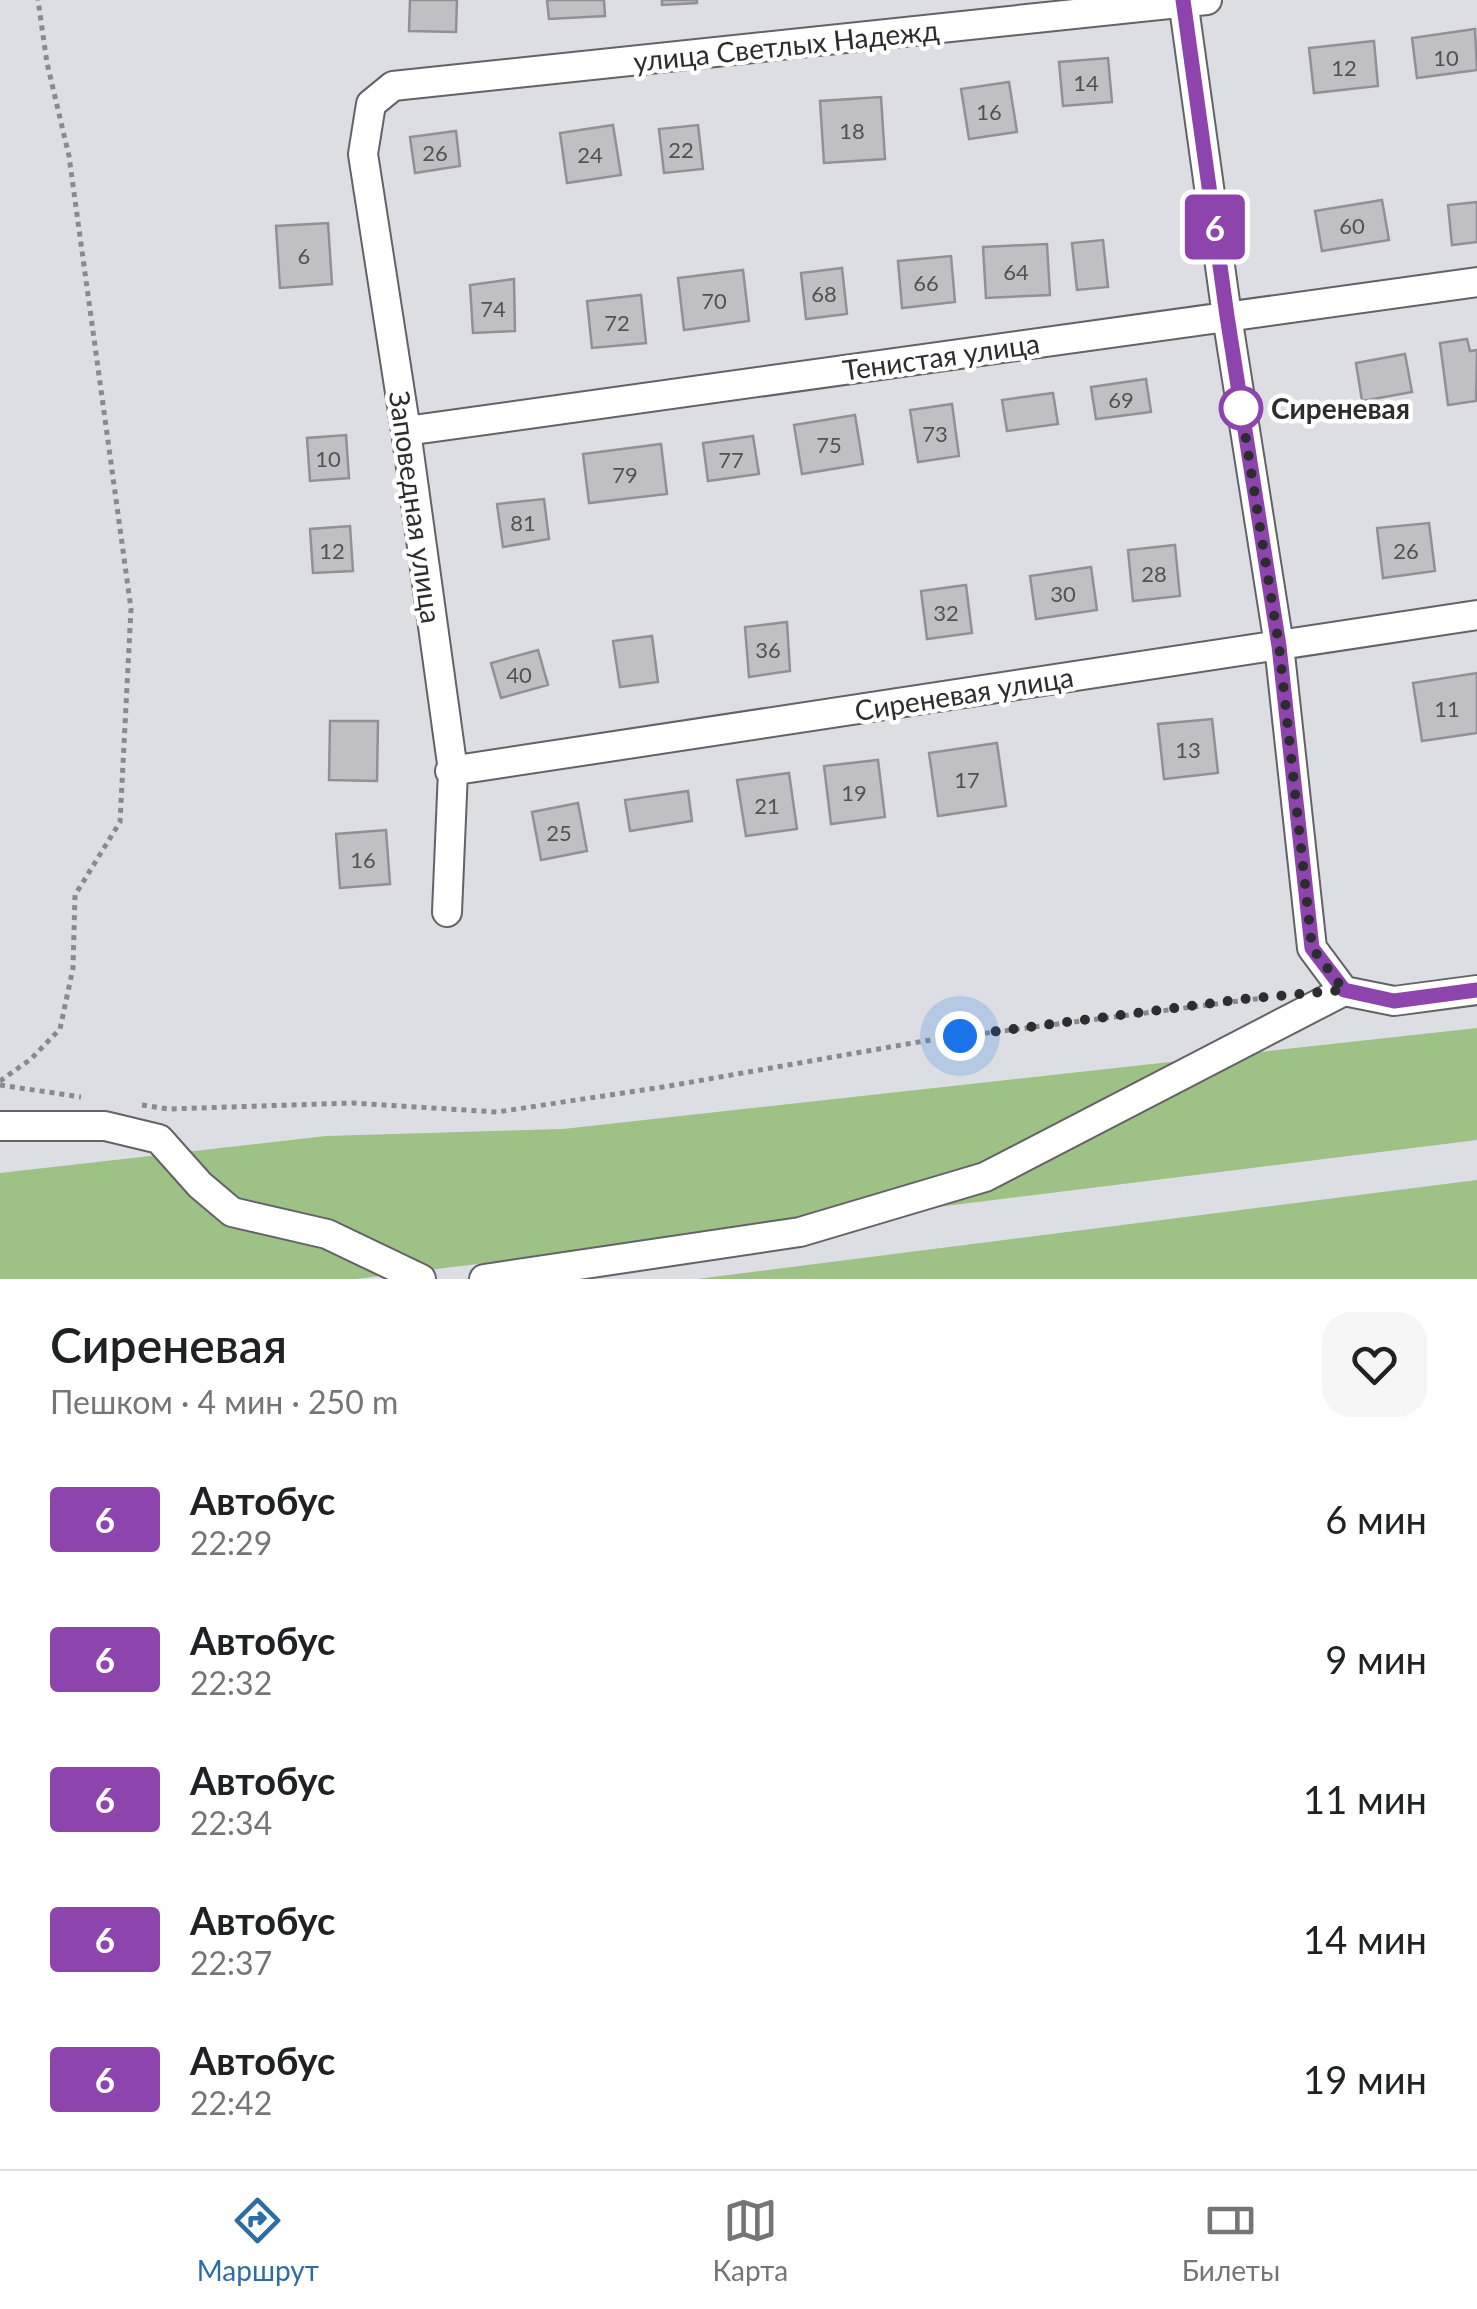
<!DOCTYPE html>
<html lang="ru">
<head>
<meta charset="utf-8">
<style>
  :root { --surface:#fff; --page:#f6f6f6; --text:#202124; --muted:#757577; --line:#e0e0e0; --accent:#2d6da3 }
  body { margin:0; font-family:Lato,sans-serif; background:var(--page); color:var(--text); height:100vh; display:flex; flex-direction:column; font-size:38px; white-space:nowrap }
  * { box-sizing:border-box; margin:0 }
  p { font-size:32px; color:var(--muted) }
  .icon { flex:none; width:55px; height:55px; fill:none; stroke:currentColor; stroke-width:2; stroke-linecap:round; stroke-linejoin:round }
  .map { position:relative; height:1279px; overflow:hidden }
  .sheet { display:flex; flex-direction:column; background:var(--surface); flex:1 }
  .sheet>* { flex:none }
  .badge { padding:0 20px; border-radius:8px; font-size:35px; line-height:65px }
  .you { position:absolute; width:50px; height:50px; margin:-25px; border:8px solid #fff; border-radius:50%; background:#1a73e8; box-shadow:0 0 0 15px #1a73e833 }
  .map>.badge { position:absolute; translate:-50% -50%; box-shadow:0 0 0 5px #fff }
  .round { display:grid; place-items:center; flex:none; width:105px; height:105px; border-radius:30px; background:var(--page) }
  .overview { display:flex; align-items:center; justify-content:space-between; height:170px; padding:0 50px }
  h1 { font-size:48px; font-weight:600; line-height:75px }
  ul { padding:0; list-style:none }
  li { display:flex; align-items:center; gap:30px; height:140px; padding:0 50px }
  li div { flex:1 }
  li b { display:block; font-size:38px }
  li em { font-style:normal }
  li .badge { min-width:110px; font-weight:700; text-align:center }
  .dock { display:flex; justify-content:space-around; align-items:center; height:140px; border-top:2px solid var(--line); background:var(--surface); font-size:28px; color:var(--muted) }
  .dock a { display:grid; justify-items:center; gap:5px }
  .dock .current { color:var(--accent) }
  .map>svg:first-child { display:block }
</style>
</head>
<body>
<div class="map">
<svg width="1477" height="1279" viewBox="0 0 1477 1279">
  <rect width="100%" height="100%" fill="#dddee4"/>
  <path fill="#9ec185" d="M1477 1028V1140L356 1279H0V1173L326 1136 563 1129Z
    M1477 1180V1279H697Z"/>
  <path fill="#bfbfc4" stroke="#919096" stroke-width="2.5" d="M410 0H457L456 32 409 31Z
    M547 0H604L605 16 549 19Z
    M662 0H697V3L662 5Z
    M1475 29 1477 70 1417 78 1412 38Z
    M1374 41 1378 86 1314 93 1309 48Z
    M1108 58 1112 102 1063 106 1059 62Z
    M1009 82 1017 132 969 139 961 89Z
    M881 97 885 159 824 163 820 101Z
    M613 125 621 175 567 183 560 133Z
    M698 125 703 169 664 173 659 129Z
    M456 131 460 166 415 173 410 137Z
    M1382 200 1389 240 1322 251 1315 211Z
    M1477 202V242L1452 245 1448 205Z
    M328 223 332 284 280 288 276 226Z
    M1103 240 1108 287 1077 290 1072 243Z
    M1047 244 1050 295 986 298 983 247Z
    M951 256 955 302 902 308 898 261Z
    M842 268 847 314 806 319 801 273Z
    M743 270 749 321 684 330 678 278Z
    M514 279 515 331 473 333 470 285Z
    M641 295 646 343 592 348 587 301Z
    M1467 339 1470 351 1477 350 1476 401 1448 405 1440 343Z
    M1405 354 1412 392 1362 401 1356 363Z
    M1146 379 1151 412 1096 419 1091 387Z
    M1053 393 1058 424 1007 431 1002 400Z
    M952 404 959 456 918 462 910 410Z
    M855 415 863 464 802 474 794 425Z
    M346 435 349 478 310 481 307 438Z
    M753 436 759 474 708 481 703 443Z
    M661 444 667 494 589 503 583 454Z
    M544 499 549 539 503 547 497 504Z
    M1429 523 1435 571 1383 578 1377 528Z
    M350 526 353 571 313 573 310 529Z
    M1175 545 1180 596 1133 601 1128 550Z
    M1091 567 1097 610 1036 619 1030 576Z
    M966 585 972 633 927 639 921 591Z
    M787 622 790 671 749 677 745 627Z
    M652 636 658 682 620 687 613 641Z
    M538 650 548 685 501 698 491 663Z
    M1477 673V733L1422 741 1413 683Z
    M1212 719 1218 773 1164 779 1158 724Z
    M330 721H378L377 781 329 780Z
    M997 743 1006 806 938 816 929 753Z
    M878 760 885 817 831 824 824 766Z
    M789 773 797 829 746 836 737 780Z
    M688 791 692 821 630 831 625 800Z
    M578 803 587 851 541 860 532 812Z
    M386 830 390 884 340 888 336 834Z"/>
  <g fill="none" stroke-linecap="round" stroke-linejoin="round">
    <defs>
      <path id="minor" d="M1183 0 1227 316 1279 645 1312 948 1344 991 1394 1001 1477 990
        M406 431 1477 282
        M450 771 1477 615
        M447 912 453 771 406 431 363 154 371 104 393 86 1207 0
        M0 1126H105L159 1139 200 1185 232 1212 327 1234 421 1279
        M484 1279 800 1232 985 1177 1344 991"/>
    </defs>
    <use href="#minor" stroke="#626267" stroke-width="32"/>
    <path stroke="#89898e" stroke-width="5" stroke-dasharray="5 5" stroke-linecap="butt" d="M0 1081 31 1059 60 1029 73 968 75 895 120 822 131 609 69 156 47 63 38 0
      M0 1085 81 1097
      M142 1105 168 1109 352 1103 497 1112 669 1086 924 1041 1271 997"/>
    <use href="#minor" stroke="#fff" stroke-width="28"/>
  </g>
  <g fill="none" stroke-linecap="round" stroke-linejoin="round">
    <defs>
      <path id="line" d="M1183 0 1227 316 1279 646 1312 948 1344 990 1394 1001 1477 990"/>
    </defs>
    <use href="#line" stroke="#fff" stroke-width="22"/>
    <use href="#line" stroke="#8e44ad" stroke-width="15"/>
    <path stroke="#2d2d30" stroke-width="10" stroke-dasharray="0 18" d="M960 1036 1244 999 1344 990 1312 948 1279 646 1240 402 1241 408"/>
  </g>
  <circle fill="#fff" stroke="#8e44ad" stroke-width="5" cx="1241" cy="408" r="20"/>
  <g text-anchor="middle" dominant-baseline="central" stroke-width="9" stroke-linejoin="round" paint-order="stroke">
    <g font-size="22" fill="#525255">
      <text x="1446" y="57">10</text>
      <text x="1344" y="67">12</text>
      <text x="1086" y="82">14</text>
      <text x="989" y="111">16</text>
      <text x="852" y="130">18</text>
      <text x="681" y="149">22</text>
      <text x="435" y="152">26</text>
      <text x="590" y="154">24</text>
      <text x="1352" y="225">60</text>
      <text x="304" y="255">6</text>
      <text x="1016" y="271">64</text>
      <text x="926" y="282">66</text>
      <text x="824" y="293">68</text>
      <text x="714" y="300">70</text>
      <text x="493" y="308">74</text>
      <text x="617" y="322">72</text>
      <text x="1121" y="399">69</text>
      <text x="935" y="433">73</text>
      <text x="829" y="444">75</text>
      <text x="328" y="458">10</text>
      <text x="731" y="459">77</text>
      <text x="625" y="474">79</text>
      <text x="523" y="522">81</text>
      <text x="332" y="550">12</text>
      <text x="1406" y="550">26</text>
      <text x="1154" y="573">28</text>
      <text x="1063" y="593">30</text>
      <text x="946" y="612">32</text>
      <text x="768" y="649">36</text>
      <text x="519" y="674">40</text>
      <text x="1447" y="708">11</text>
      <text x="1188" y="749">13</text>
      <text x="967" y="779">17</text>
      <text x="854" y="792">19</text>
      <text x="767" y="805">21</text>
      <text x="559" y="832">25</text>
      <text x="363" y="859">16</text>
    </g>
    <g font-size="28" fill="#2d2d30" stroke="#fff">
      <text transform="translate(786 45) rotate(-6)">улица Светлых Надежд</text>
      <text transform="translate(941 356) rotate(-8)">Тенистая улица</text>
      <text transform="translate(416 507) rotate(82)">Заповедная улица</text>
      <text transform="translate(964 693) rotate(-9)">Сиреневая улица</text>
    </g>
    <g font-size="28" font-weight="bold" fill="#2d2d30" stroke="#fff" text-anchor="start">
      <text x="1271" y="408">Сиреневая</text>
    </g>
  </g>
</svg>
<div class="you" style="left:960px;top:1036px"></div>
<b class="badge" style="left:1215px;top:227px;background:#8e44ad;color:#fff">6</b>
</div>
<section class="sheet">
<div class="overview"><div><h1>Сиреневая</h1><p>Пешком · 4 мин · 250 m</p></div><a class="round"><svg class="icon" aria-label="heart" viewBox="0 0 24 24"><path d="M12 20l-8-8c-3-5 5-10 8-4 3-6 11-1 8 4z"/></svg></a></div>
<ul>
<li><span class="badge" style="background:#8e44ad;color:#fff">6</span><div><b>Автобус</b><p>22:29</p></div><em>6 мин</em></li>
<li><span class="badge" style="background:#8e44ad;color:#fff">6</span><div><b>Автобус</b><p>22:32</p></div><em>9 мин</em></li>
<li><span class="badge" style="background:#8e44ad;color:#fff">6</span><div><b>Автобус</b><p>22:34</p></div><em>11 мин</em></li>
<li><span class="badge" style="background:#8e44ad;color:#fff">6</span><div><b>Автобус</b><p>22:37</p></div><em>14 мин</em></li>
<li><span class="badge" style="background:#8e44ad;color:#fff">6</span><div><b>Автобус</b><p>22:42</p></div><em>19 мин</em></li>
</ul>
</section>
<nav class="dock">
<a class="current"><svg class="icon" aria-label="directions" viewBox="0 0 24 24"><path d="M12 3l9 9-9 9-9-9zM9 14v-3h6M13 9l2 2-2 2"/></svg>Маршрут</a>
<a><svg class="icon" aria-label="map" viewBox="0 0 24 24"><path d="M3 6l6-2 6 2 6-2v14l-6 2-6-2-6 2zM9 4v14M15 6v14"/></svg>Карта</a>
<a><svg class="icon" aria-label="tickets" viewBox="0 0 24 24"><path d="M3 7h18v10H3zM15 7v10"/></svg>Билеты</a>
</nav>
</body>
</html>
